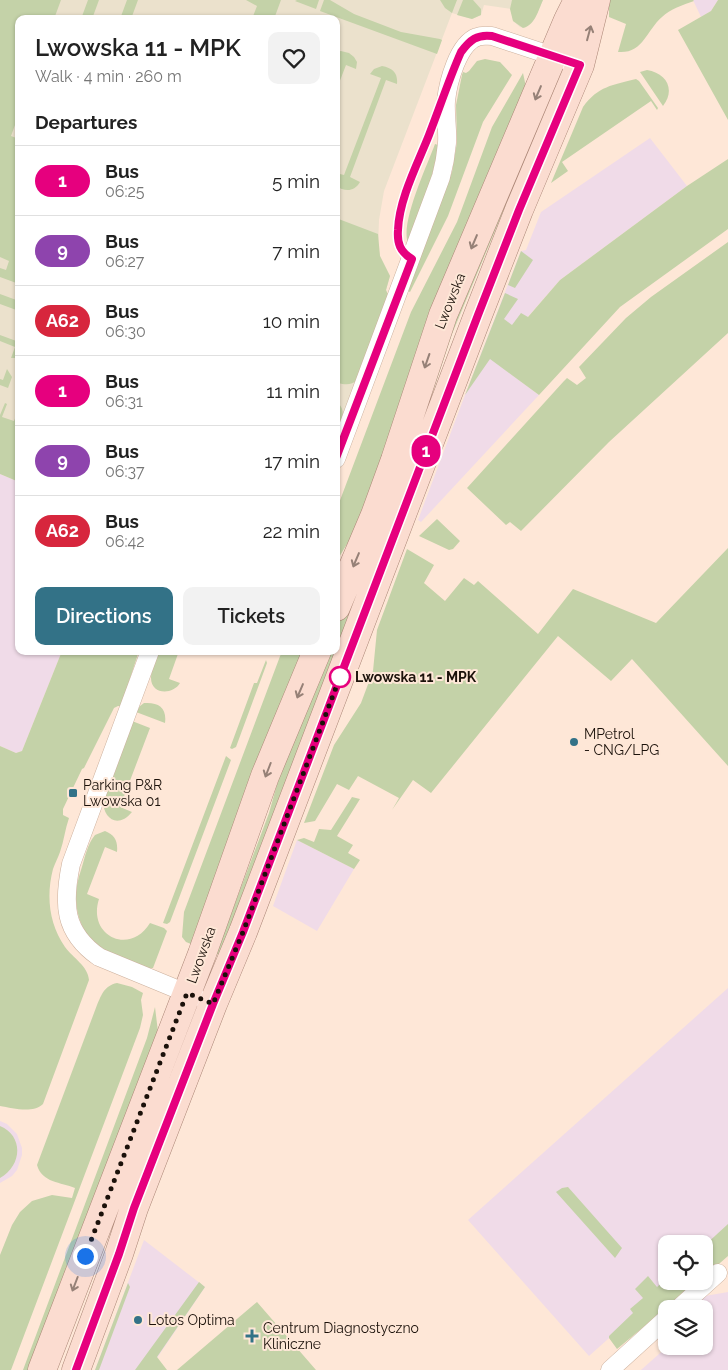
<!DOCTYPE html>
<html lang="en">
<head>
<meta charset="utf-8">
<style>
  :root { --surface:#fff; --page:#f2f2f2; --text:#222; --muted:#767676; --line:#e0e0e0; --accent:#337287 }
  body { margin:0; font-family:Raleway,sans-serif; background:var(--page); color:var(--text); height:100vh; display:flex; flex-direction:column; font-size:19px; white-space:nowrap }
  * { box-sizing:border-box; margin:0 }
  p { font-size:16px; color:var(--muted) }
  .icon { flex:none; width:28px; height:28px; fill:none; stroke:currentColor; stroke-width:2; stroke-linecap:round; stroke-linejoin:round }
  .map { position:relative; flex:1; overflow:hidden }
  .panel { position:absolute; left:15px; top:15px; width:325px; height:640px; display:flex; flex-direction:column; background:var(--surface); border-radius:10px; box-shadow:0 1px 4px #0004 }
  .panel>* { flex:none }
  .badge { padding:0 10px; border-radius:16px; font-size:18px; line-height:32px }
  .controls { position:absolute; left:658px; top:1235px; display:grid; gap:10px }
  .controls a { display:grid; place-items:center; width:55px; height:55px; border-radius:10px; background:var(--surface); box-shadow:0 1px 4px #0004; font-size:25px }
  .you { position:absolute; width:25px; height:25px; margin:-12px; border:4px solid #fff; border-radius:50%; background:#1a73e8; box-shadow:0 0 0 8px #1a73e833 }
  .map>.badge { position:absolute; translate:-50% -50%; box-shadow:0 0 0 2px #fff }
  h2 { padding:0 20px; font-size:19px; line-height:45px }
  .round { display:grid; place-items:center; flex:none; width:52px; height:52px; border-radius:10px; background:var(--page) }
  .overview { display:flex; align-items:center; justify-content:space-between; height:85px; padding:0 20px }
  h1 { font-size:24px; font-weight:600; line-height:38px }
  .action { display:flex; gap:10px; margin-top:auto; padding:10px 20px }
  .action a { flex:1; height:58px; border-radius:10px; background:var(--accent); color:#fff; font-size:20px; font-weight:600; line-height:58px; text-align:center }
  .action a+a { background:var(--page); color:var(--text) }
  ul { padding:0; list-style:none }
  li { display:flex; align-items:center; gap:15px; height:70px; padding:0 20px; border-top:1px solid var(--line) }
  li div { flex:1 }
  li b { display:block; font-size:19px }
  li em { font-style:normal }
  li .badge { min-width:55px; font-weight:700; text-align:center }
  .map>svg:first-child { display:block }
</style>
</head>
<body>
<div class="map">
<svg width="728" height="1370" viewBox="0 0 728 1370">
  <rect width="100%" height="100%" fill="#fee7d7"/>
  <path fill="#f0dbe8" d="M693 0H718L711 11 701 17Z
    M650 138 687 186 560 280 491 359 539 395 421 522 418 520 465 395 521 251 526 250 541 212Z
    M0 474 19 482V651H62L22 751 16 753 0 746Z
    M297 840 354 869 317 931 273 906Z
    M728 988V1232L704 1254V1244H666V1281H673L589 1356 468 1220Z
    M0 1121 7 1124 17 1134 22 1148V1155L17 1170 12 1176 0 1183Z
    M144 1240 205 1287 149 1370H95Z
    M728 1292V1370H641L668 1346H704V1309H691L705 1296Z"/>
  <path fill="#ebe1cc" d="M0 0H543L535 18 525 28 520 27 513 21 511 9 484 5 481 15 472 19 452 13 384 191 379 220 378 247 380 256 390 276 386 290 389 297 336 436V19H19V462L0 454Z"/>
  <path fill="#c4d2a8" d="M0 0H61L54 19H19V114L11 136 19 139V284L0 277V268L6 270 9 261 0 257Z
    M88 0H99L92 19H81Z
    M127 0H138L131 19H120Z
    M246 0H281L274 19H252L257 6Z
    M297 0H319L316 9 295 1Z
    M324 0H330L354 14 401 32 440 39 442 40 437 54 320 11Z
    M440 0H457L452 13 445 8Z
    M463 0H473L481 9V15L472 19 457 15Z
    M512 0H543C538 11 535 25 523 28L513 21 510 9Z
    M609 0H693L694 1C683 5 670 9 662 17 646 31 643 54 618 52L626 24 609 17Z
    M718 0H728V120L678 30 711 11Z
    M341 51 349 53 354 57 357 62 356 69 346 65 336 91V73L340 63 336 61V52Z
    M485 59 500 62 512 75 483 122 448 216 410 292 408 291 452 172 457 142 456 105 462 75 463 72 466 73 469 71 477 61Z
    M382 66C393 68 398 73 397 84L386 80 350 177 360 182C354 192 345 192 336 186V173L344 175 381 78 370 74 374 69Z
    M647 70C666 73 676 89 663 106L640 72Z
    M523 73 526 87 385 458 352 536 336 562V511L411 312 457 222 492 127Z
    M636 79 639 81 658 108 657 110 651 101 562 162 568 171 551 183 583 107C598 86 613 85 636 79Z
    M553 85 550 99 452 334 403 481 224 956 216 954 269 813 289 742 327 651H336V629L376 537 443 343Z
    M435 144 438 145C434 178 420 212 408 243 400 223 427 166 435 144Z
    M728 159V229L620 307 539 395 490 359 465 395 505 293 518 299 504 319 512 325 521 313 528 317 560 280 687 186Z
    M336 218 378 234 380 256 390 276 386 290 389 297 357 380C352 385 346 385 338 383V379L336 378V303L338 299 336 298Z
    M728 242V333L609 442 521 531 510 522 506 525 467 488 564 381 567 378 577 385 586 378 579 367 626 318 651 297Z
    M521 251 533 260 515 288 508 285Z
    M0 294 19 301V311L0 304Z
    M0 335 19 342V358H11L15 347 0 341Z
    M7 369 12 377 8 388 0 385V379L3 380Z
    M336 402C349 410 340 424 336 436Z
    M5 403 7 404 2 417 14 421 19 408V482L0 474V415Z
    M437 519 460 541 453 549 449 550 419 536Z
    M728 548V766L632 659 611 681 558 636 431 793 413 780 392 810 399 798 358 776 349 790 337 784 315 821 304 823 334 745 361 703 373 671 377 630 407 549 434 565 424 583 445 601 464 578 474 585 478 581 538 634 573 589 656 623Z
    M62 651H139L121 706H118L114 708 84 768 82 769 63 809V815L69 818C65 829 64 841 60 852 58 858 55 863 53 869 46 896 49 924 65 947 73 958 88 966 89 980L43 1104C32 1114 13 1108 0 1106V746L16 753 22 751Z
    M160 651H179L169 679 180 683C173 695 151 695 151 678 151 669 156 660 160 651Z
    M282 651H306L191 944 186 942 182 937 184 912Z
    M266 660 267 663 236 747 232 749 230 748 254 683H257Z
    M144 703C159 702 167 708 165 723L136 712 140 706Z
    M132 721 150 728 120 807 132 812C118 829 103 819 103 800Z
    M226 756 231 760 170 922 167 924 163 923Z
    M352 797 360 799 337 836 353 845 348 853 360 860 354 869 297 840 304 838 314 842 319 829 331 830Z
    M105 831C115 835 118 841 117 852L105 847 87 894 99 899C87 936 130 956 150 923L164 928 167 931 153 968H148C135 963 121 959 108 953 77 936 70 900 81 870 85 857 87 845 95 835Z
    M117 983 132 987 143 993 141 1000 143 1015 140 1028 11 1370H0V1255L12 1225 20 1212 32 1201 52 1195 72 1198 75 1188C61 1182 42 1183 37 1165L97 1005C102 994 104 986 117 983Z
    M155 1007 158 1032 31 1370H23L147 1038Z
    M0 1126C24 1136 22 1166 0 1178Z
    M568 1187 622 1248 615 1258 556 1192 562 1188Z
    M728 1224V1256L704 1277V1246Z
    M648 1276 657 1287 666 1279V1281H699L617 1349 609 1338V1336L633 1313 630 1309 643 1298 635 1289Z
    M199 1282 205 1287 157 1357 167 1370H135Z
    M128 1283 130 1287 99 1370H95Z
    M257 1302 316 1370H177Z"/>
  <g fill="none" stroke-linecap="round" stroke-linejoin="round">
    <defs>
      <path id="minor" d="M336 459 441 177C444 166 446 155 447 143 448 129 445 115 446 101 448 82 458 44 477 37 482 35 487 36 492 36L580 65
        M150 651 71 864C63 903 63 932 99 957L196 997
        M678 1309 718 1273
        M610 1370 666 1319"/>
      <path id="primary" d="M336 607 375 515 395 460 443 315 568 20 578 0
        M42 1370 202 954 265 776 317 651
        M76 1370 119 1254 134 1208 213 1004 243 932 478 315 519 210 580 65 596 0"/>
    </defs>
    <use href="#minor" stroke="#ccb09d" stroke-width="19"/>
    <use href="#primary" stroke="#ab8676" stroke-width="29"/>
    <use href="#minor" stroke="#fff" stroke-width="18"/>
    <use href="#primary" stroke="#fbdcd0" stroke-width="28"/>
  </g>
  <defs><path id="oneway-shaft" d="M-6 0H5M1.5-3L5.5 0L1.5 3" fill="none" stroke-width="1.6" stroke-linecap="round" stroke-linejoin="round" transform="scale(1.25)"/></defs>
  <g stroke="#968177">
    <use href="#oneway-shaft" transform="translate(589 33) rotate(-75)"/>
    <use href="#oneway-shaft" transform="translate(538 93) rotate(113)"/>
    <use href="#oneway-shaft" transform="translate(474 242) rotate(113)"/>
    <use href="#oneway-shaft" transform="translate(427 361) rotate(109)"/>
    <use href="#oneway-shaft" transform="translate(356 560) rotate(113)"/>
    <use href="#oneway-shaft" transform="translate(300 691) rotate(113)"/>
    <use href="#oneway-shaft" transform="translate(268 770) rotate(111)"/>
    <use href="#oneway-shaft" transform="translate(75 1284) rotate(111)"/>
  </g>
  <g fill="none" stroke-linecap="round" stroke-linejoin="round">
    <defs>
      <path id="line" d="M76 1370 119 1254 134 1208 213 1004 243 932 478 315 519 210 580 65 492 36C477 34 470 40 461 52 449 79 440 107 429 135 418 163 399 199 398 230 397 243 400 252 412 259L336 458"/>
    </defs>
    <use href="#line" stroke="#fff" stroke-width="11"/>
    <use href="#line" stroke="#e6007e" stroke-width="8"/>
    <path stroke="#1b110a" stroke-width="5" stroke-dasharray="0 9" d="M85 1256 187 993 213 1004 243 932 340 677"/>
  </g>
  <circle fill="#fff" stroke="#e6007e" stroke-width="2.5" cx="340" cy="677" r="10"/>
  <g fill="#337287" stroke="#fee7d7" stroke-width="2">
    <circle cx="574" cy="742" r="5"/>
    <rect x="68" y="788" width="10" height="10" rx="2.5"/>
    <circle cx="138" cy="1320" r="5"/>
    <path d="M249.5 1328.5h5v5h5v5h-5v5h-5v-5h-5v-5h5z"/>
  </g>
  <g text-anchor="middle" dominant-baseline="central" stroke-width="4" stroke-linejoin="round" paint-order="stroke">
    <g font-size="14" fill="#1b110a" stroke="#fee7d7">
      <text transform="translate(450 301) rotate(-68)">Lwowska</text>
      <text transform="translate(201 955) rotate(-70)">Lwowska</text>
    </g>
    <g font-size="14" font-weight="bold" fill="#1b110a" stroke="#fee7d7" text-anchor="start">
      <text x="355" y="677">Lwowska 11 - MPK</text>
    </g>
    <g font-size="14" fill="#1b110a" stroke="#fee7d7" text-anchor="start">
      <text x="584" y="734">MPetrol<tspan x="584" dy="16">- CNG/LPG</tspan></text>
      <text x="83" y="785">Parking P&amp;R<tspan x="83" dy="16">Lwowska 01</tspan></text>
      <text x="148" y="1320">Lotos Optima</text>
      <text x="263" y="1328">Centrum Diagnostyczno<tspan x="263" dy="16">Kliniczne</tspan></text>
    </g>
  </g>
</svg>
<div class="controls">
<a><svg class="icon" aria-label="locate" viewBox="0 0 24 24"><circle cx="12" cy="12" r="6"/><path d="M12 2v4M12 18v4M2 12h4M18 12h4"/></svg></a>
<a><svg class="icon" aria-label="layers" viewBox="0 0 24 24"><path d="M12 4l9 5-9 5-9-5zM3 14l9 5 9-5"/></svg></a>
</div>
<div class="you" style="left:85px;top:1256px"></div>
<b class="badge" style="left:426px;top:451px;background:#e6007e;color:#fff">1</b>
<section class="panel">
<div class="overview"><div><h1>Lwowska 11 - MPK</h1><p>Walk · 4 min · 260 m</p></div><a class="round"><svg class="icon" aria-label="heart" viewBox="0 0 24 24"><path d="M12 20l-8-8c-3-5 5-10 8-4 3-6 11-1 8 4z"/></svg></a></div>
<h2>Departures</h2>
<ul>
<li><span class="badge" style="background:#e6007e;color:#fff">1</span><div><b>Bus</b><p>06:25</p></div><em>5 min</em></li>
<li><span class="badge" style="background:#8e44ad;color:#fff">9</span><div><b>Bus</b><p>06:27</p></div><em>7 min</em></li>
<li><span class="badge" style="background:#d7263d;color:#fff">A62</span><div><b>Bus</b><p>06:30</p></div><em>10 min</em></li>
<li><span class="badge" style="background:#e6007e;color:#fff">1</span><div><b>Bus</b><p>06:31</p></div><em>11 min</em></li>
<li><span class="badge" style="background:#8e44ad;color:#fff">9</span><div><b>Bus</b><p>06:37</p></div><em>17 min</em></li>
<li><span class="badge" style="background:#d7263d;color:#fff">A62</span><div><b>Bus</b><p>06:42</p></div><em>22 min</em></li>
</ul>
<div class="action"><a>Directions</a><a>Tickets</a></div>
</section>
</div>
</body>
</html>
